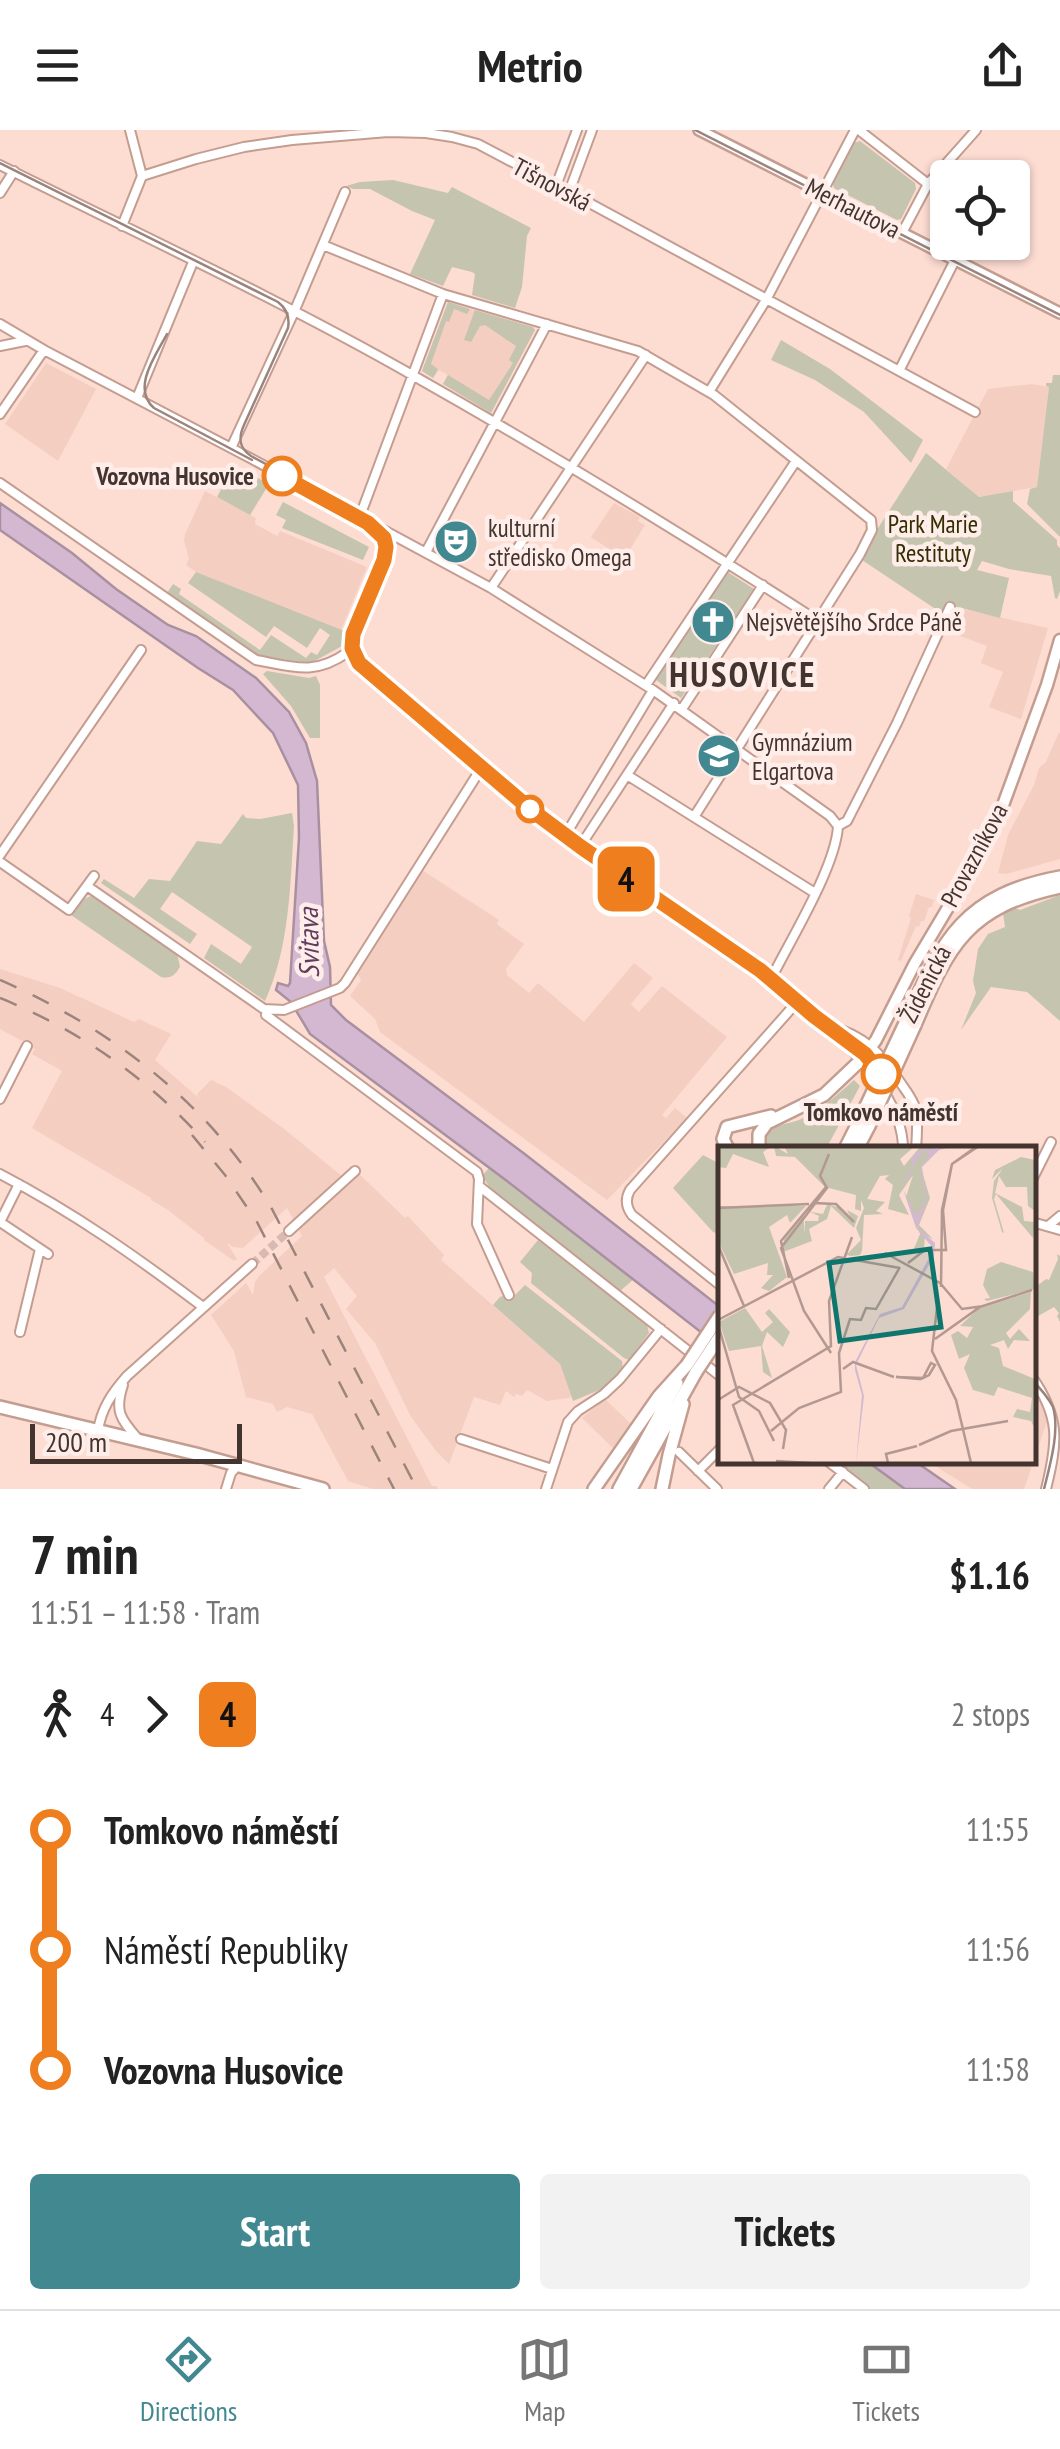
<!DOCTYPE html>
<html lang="en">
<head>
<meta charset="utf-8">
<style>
  :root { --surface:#fff; --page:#f2f2f2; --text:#222; --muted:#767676; --line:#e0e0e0; --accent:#418891 }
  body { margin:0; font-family:"PT Sans Narrow",sans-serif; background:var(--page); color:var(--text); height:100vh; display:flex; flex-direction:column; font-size:38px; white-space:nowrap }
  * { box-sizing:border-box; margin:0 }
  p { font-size:32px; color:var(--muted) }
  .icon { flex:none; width:55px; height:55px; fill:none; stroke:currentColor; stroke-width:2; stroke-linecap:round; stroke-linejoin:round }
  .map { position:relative; height:1359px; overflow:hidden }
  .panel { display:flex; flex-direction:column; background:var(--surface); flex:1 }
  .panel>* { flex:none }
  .badge { padding:0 20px; border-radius:15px; font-size:35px; line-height:65px }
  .buttons { position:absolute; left:930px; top:30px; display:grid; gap:20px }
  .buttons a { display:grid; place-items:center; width:100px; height:100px; border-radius:10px; background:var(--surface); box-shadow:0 2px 8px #0004; font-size:50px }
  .scale { position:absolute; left:30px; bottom:25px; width:212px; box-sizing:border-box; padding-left:10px; border:5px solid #443430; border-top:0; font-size:28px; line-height:35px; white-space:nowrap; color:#443430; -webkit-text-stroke:8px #feede8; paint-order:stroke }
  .map>.badge { position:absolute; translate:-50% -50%; box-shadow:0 0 0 5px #fff }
  .legs { display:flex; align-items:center; gap:15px; height:110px; padding:0 30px; font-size:32px }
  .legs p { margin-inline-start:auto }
  .headline { display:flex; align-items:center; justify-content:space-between; height:170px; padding:0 30px }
  h1 { font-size:55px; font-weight:800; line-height:75px }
  .cta { display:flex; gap:20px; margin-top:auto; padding:20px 30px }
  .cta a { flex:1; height:115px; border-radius:10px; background:var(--accent); color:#fff; font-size:40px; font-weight:800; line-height:115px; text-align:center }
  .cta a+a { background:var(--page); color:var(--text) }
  ul { padding:0 30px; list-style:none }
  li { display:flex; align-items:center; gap:35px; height:120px; font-size:38px }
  li i { display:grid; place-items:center; width:15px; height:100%; margin:0 12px; background:currentColor }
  li i::after { content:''; width:25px; height:25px; margin:-12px; border:8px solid; border-radius:50%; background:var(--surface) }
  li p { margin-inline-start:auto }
  li:first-child i { background:linear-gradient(#0000 50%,currentColor 0) }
  li:last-child i { background:linear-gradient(currentColor 50%,#0000 0) }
  header { display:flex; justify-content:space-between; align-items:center; height:130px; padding:0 30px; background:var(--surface); font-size:45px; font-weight:800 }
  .tab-bar { display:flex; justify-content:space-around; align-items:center; height:140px; border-top:2px solid var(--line); background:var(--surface); font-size:28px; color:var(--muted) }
  .tab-bar a { display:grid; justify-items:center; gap:5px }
  .tab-bar .on { color:var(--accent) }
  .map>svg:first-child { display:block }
</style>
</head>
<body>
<header><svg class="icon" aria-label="menu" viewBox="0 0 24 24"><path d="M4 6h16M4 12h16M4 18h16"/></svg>Metrio<svg class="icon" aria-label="share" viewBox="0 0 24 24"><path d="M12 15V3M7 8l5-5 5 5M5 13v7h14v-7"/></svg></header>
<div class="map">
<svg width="1060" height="1359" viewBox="0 0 1060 1359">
  <rect width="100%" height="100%" fill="#fddcd2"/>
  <path fill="#f5cec2" d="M448 172 534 199 491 283 443 254 448 245 439 240 433 248 422 241Z
    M46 233 96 259 58 331 5 294Z
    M1032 254 1049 257 1037 357 979 367 946 339 988 259Z
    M205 361 256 388 255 394 277 406 280 401 367 437 341 500 196 442 186 435 189 429 184 411 185 404Z
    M614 373 640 387 638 391 645 395 624 429 591 407Z
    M958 478 1048 498 1021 589 989 577 1003 542 981 533 987 516 947 501Z
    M1060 603V729L1006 744 998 743 1008 705 1034 655 1039 638 1046 632 1058 604Z
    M422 740 499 790 497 794 524 814 506 839 507 845 529 863 538 853 584 892 634 833 653 848 631 874 639 882 662 856 727 907 662 985 666 988 675 978 687 988 607 1070 380 902 375 889 350 866 361 850 357 843Z
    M916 764 934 770 932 777H929L924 791H921L919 797 916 796 901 831 898 830 911 788 909 786Z
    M0 839 60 858 134 892 139 889 171 904 155 930 199 968 197 964 211 950 226 957 283 998 343 1047 354 1039 405 1088 408 1086 444 1125 441 1130 560 1234 571 1266 569 1268 547 1271 527 1260 522 1266 516 1264 514 1267 506 1261 500 1275 474 1267 449 1334 436 1321 411 1287 375 1213 346 1179 357 1166 334 1138 324 1147 432 1356H437L438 1359H373L348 1351 312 1284 287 1277 277 1282 273 1274 246 1267 234 1221 211 1185 246 1153 253 1165 255 1152 259 1146 302 1106 287 1078 243 1118 233 1117 227 1113 237 1129 234 1131 204 1110V1108L168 1080 151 1070V1068L32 998 62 941 32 924 35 919 26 913 0 899Z
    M1033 1255 1039 1261 1050 1283 1024 1359H972L929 1332H1032Z
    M605 1269 631 1294 613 1318 582 1288Z"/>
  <path fill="#c5c4af" d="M860 11 915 53 916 59 901 89 897 90 834 58 833 54 854 13Z
    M393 50 448 63 452 57 531 98 527 106 522 157 515 178 472 165 475 144 472 142 452 137 443 156 410 144 435 90 412 81 370 59H353L346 56 360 52Z
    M448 172 470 179 467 184 454 179 449 192 446 191 431 234 438 239 433 248 422 241Z
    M475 180 533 197 535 200 491 283 443 254 448 245 489 270 513 233 509 230 516 216 485 195 480 196 471 212 464 210Z
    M781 210 830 239 923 310 911 333 864 282 815 250 771 230Z
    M1053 245H1060V407L1027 374 1030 359 1037 357 1049 257 1046 256V253H1052Z
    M926 323 979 367 1013 361V371L1057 410V415L1060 418V461L1057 469 1055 468 1051 446 1009 439 982 431 977 440 1009 448 1000 488 950 475 943 484 859 428Z
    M232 338H239L269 354 250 385 217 367Z
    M283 372 369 417 363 430 282 398 286 390 276 385Z
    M726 441 754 459 681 568 656 550Z
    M196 442 347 502 342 516 311 533 257 526 167 463 173 454 181 459 179 464 260 520 271 505 306 528 311 522 317 525 330 505 320 498 307 518 274 496 266 507 188 453Z
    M267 541 309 548 316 546 320 555V608H310L291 576 263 544Z
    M292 683 294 696C290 756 290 816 265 871L204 828 211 814 241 834 252 817 172 762 160 779 197 804 190 814 101 753 104 749 134 768 149 749 170 751 197 711 221 714 243 684 246 688 260 689Z
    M1060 765V891L1027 862 991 857 961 900 976 863 973 851 978 819 988 804 1005 797 1003 783 1013 777 1020 780Z
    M91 766 96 768 177 823 180 837C175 845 171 849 161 847L71 785 82 770Z
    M854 950 860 956 826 1019H765C765 1013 763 1009 767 1003 774 994 789 994 799 990 820 981 837 965 854 950Z
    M703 1025 720 1034V1104L713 1102 673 1058Z
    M489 1038 634 1149 619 1162 494 1064 482 1046Z
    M538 1110 647 1195 649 1203 635 1222 637 1225 629 1230 624 1228 531 1153 532 1143 520 1132Z
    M1057 1124 1060 1126V1192L1057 1186 1059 1183 1054 1177 1033 1189V1171L1038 1167 1033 1159 1046 1149 1049 1150 1058 1129Z
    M525 1155 622 1231 623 1240 604 1258 573 1271 560 1234 493 1175 500 1167 512 1162 514 1166Z
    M833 1332H868L905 1359H868Z"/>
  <path fill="#d4b8d1" stroke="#a990a1" stroke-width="2.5" d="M0 373 72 423 116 459 168 495 196 506 256 548 289 582 306 613 317 651 324 811 330 837 331 875 346 890 526 1025 720 1177V1217L507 1051 310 904 291 872 276 860 278 853 288 856 290 853 299 708 298 655 273 603 233 560 198 538 0 400Z
    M868 1332H916L955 1359H905Z"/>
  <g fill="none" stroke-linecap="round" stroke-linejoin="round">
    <path stroke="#d8bab2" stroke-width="8" stroke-dasharray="8 4" stroke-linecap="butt" d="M252 1134 289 1101"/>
    <defs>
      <path id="minor" d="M130 0 142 46
        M859 0 928 54
        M0 35C138 104 279 169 414 246 550 323 686 406 818 491
        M142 46 196 29 244 17 292 10 388 2 426 3 452 7 478 14 569 62 975 282
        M556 56 577 0
        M569 62 592 0
        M0 63 14 41
        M122 96 142 46
        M902 103 928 54 976 0
        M323 115 443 164 638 221 714 265 871 390 872 400 860 424 694 687
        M0 194 44 220 252 329 491 458 653 560 830 686 838 696
        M0 216 25 211
        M899 241 955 130
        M709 262 766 170 855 0
        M137 268 193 132
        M0 284 44 220
        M231 318 294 182 345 62
        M0 353 256 530C293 537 315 546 348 522
        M360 386 443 164
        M426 422 547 194
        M491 458 646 225
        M348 522C417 581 484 643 557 698 641 761 904 907 903 1019
        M348 522 353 504 393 405
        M646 555 796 331
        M682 579 763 455
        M627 645 815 763
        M566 704 653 560
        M581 715 674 573
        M0 725 141 520
        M0 732 69 780 94 746
        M87 756 264 879 284 880 340 858 345 853 482 637
        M772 847C791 809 836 736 838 696L847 691 897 593 950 477
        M266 885 477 1042 479 1049 477 1094 509 1165
        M829 896C864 905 881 923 900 952 906 961 913 969 916 980 918 992 917 1006 916 1019
        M0 969 27 916
        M0 1044C73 1082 138 1128 203 1177
        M1032 1050 1051 1012
        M19 1054 0 1092 48 1124
        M479 1056 720 1246
        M1032 1092 1060 1100
        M1048 1096 1060 1086
        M289 1101 355 1041
        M720 1155 632 1085C626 1077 625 1069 630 1060L798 871
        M20 1202 40 1119
        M1032 1247C1060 1287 1058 1311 1046 1359
        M123 1255C114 1282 121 1289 138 1309
        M98 1301C101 1279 112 1263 127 1246L252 1134
        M461 1309 552 1339
        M679 1322 717 1359
        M829 1332 864 1359
        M698 1341 720 1319
        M226 1359 231 1343 238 1335
        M546 1359 568 1292 578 1281 604 1264 620 1249 661 1199
        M829 1359 843 1342"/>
      <path id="tertiary" d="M699 0 1060 183"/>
      <path id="secondary" d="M862 929 876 910 915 833 974 734 999 686 1047 555 1060 510"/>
      <path id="primary" d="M0 1277 196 1324 323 1359"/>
      <path id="trunk" d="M906 891C943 808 964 765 1060 747
        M915 895C949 814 968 777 1060 757
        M728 1019 723 1009 727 997 771 986
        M759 1019V1004L767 993 824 965 862 929
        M845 1019 859 991
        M857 1019 869 996
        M594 1359 659 1266 687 1235
        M619 1359 677 1253
        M631 1359 696 1242
        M662 1359 669 1325 683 1274"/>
    </defs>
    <use href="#minor" stroke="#c49d91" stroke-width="12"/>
    <use href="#tertiary" stroke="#c49d91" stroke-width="14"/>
    <use href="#secondary" stroke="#c49d91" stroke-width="15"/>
    <use href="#primary" stroke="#c49d91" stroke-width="16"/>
    <use href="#trunk" stroke="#c49d91" stroke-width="16"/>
    <use href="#minor" stroke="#fff" stroke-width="8"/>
    <use href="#tertiary" stroke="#fff" stroke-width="9"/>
    <use href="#secondary" stroke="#fff" stroke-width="10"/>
    <use href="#primary" stroke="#fff" stroke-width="11"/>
    <use href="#trunk" stroke="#fff" stroke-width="11"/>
    <path stroke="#9c847d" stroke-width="2.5" d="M695 0 1060 185
      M0 33 278 172C287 179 290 187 288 198L244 295C238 308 239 318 251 326L371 391C385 400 394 409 390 426L356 509 355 517 360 528 529 674 582 714 762 837 816 883 867 921
      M167 204C156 225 131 258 154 278L252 330
      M1032 1250C1040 1258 1048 1267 1053 1277 1060 1301 1050 1335 1044 1359"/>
    <path stroke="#9c847d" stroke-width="2.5" stroke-dasharray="18 18" stroke-linecap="butt" d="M0 850C112 899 209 973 272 1079L417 1359
      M0 868C79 900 148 948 205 1012
      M192 1005 225 1045 257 1092 394 1359"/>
    <defs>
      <path id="trunk-bridge" d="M859 991 906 891
        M869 996 915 895
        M687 1235 720 1185
        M696 1242 720 1206"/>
    </defs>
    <use href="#trunk-bridge" stroke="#c49d91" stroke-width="16" stroke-linecap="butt"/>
    <use href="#trunk-bridge" stroke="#fff" stroke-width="11"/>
  </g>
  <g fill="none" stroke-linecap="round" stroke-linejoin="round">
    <defs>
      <path id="line-1" d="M282 346 368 393 384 408 386 417 384 430 353 504 352 518 359 533 530 679 581 717 760 840 814 886 865 924 881 944"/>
    </defs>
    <use href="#line-1" stroke="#fff" stroke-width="22"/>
    <use href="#line-1" stroke="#ee7e1e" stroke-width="15"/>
  </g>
  <defs>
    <symbol id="theatre-disc" viewBox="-11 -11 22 22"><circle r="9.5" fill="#418891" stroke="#feede8"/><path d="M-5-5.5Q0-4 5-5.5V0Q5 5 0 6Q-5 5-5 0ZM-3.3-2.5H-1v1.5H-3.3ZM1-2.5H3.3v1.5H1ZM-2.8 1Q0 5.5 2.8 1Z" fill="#fff"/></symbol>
    <symbol id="church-disc" viewBox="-11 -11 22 22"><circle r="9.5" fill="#418891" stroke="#feede8"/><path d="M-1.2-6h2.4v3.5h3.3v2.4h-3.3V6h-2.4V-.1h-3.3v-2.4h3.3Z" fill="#fff"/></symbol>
    <symbol id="university-disc" viewBox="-11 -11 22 22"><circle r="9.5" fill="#418891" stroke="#feede8"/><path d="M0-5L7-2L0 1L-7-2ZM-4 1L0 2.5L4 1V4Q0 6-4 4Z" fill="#fff"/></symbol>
  </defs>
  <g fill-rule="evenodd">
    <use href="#theatre-disc" x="431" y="387" width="50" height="50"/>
    <use href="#church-disc" x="688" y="467" width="50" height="50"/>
    <use href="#university-disc" x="694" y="601" width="50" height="50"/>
  </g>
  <g fill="#fff" stroke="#ee7e1e" stroke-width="5">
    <circle cx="282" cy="346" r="18"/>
    <circle cx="530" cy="679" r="12"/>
    <circle cx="881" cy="944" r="18"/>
  </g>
  <g text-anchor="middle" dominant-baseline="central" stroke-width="9" stroke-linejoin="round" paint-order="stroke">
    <g font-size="25" fill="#443430" stroke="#feede8">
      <text transform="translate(552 54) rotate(28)">Tišnovská</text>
      <text transform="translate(853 78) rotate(27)">Merhautova</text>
      <text transform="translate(974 725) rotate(-62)">Provazníkova</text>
      <text transform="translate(925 854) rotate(-63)">Židenická</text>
    </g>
    <g font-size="25" font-weight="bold" fill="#443430" stroke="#feede8" text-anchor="end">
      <text x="254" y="346">Vozovna Husovice</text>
      <text x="881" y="982" text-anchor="middle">Tomkovo náměstí</text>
    </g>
    <g font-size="25" fill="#332f02" stroke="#feede8">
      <text x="933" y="394">Park Marie<tspan x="933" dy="29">Restituty</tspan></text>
    </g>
    <g font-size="25" fill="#443430" stroke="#feede8" text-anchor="start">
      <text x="488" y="398">kulturní<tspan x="488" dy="29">středisko Omega</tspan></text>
      <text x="746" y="492">Nejsvětějšího Srdce Páně</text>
      <text x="752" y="612">Gymnázium<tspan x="752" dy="29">Elgartova</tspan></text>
    </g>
    <g font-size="28" font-style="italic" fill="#623c60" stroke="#feede8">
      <text transform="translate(308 813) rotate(-91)">Svitava</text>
    </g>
    <g font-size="35" font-weight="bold" letter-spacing="2.5" fill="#443430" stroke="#feede8">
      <text x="743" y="544">HUSOVICE</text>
    </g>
  </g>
  <g transform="translate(718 1016)">
    <rect width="318" height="318" fill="#fddcd2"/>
    <path d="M0 0H54L45 6 51 21 15 8 8 22 0 21ZM56 0 70 8 66 0H197L182 13 186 20 202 1 219 0 203 22 212 52 201 79 215 93 207 89 206 103 195 105 202 88 188 51 195 29 181 49 191 69 170 63 175 39 167 33 171 29 162 30 149 53 167 56 158 65 165 68 146 69 144 105 142 109 133 110 128 109 143 94 138 82 146 62 143 54V65L137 63 138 49 107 41 77 11 58 10ZM303 11 317 14V65L310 60 309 41H288L281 30 277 47 304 61 306 75 317 76 315 92 278 48 276 53 286 87 284 86 274 52 276 35 285 22 274 33 277 24ZM102 56 122 62 129 67 135 76 129 64 140 70 136 82 113 60 109 73 91 83 94 95 65 106 66 92 85 68 87 88V75H100L101 70 88 64 94 59 93 66 105 68 109 59ZM0 60H88L72 77 69 69 51 81 69 131 51 145 43 142 55 129H49L50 117 16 128 0 95ZM283 116 315 126 317 143 269 155 266 153 272 152 265 139 269 123ZM313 146 312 163 288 187 292 193 301 183 312 195 296 194 290 203 286 194 272 199 281 202 285 220 317 233V283L313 275 295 271 299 263 312 266 314 252 280 241 276 250 255 244 246 222 252 208 241 213 233 189 240 185 249 192 255 181 242 180 260 163ZM27 162 44 186 55 176 47 167 51 163 72 186 65 201 49 186 44 200 54 232 45 226 43 200 11 205 1 176Z" fill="#c5c4af"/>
    <path d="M237 0 221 4 204 21 209 55 199 81 217 97 216 110 186 163 161 172 138 219 146 250 138 317 144 249 137 224V216L162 168 184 161 216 103 198 82 183 37 192 30 195 10 202 5ZM204 6 212 8 203 22 208 56 198 70 183 39Z" fill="#d4b8d1" fill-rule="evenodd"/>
    <path fill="none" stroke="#b39991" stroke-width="2.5" d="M111 8 102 30 109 42 63 102 86 165 113 207M95 57 118 58 136 76M0 62 91 58M0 99 26 160M167 107 222 137 244 163 266 160M190 117 207 104H228L225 64 234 18 261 0M71 132 63 95 108 41M223 141 224 64 234 18 259 0M220 153 214 205 238 254 253 317M0 174 120 111 182 122M0 178 21 251 41 265 56 295M217 193 262 161 314 144M213 217 217 219 211 229 203 233H201L178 231 205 232ZM125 223 135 216 176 231M0 254 21 241 52 257 68 284 65 303M53 285 81 262 123 246 121 207 132 173 143 174 148 162 158 163 182 121M201 299 233 285 290 275M58 315 92 317M36 317 15 259 113 200 111 155 134 91M170 317 168 308 199 300"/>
    <path fill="#0f766e" fill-opacity="0.15" stroke="#0f766e" stroke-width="5" d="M212 103 223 181 122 195 111 117Z"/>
    <rect width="318" height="318" fill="none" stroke="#443430" stroke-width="5"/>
  </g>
</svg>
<div class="buttons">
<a><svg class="icon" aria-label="locate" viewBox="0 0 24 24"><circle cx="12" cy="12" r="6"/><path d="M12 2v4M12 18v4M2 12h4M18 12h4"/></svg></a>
</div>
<div class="scale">200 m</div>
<b class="badge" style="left:626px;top:749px;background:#ee7e1e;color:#111">4</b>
</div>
<section class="panel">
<div class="headline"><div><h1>7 min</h1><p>11:51 – 11:58 · Tram</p></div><b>$1.16</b></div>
<div class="legs"><svg class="icon" aria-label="walk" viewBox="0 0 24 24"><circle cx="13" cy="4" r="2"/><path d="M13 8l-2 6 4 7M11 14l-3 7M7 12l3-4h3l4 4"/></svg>4<svg class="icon" aria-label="forward" viewBox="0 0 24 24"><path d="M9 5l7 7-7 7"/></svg><b class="badge" style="background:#ee7e1e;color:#111">4</b><p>2 stops</p></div>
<ul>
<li><i style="color:#ee7e1e"></i><b>Tomkovo náměstí</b><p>11:55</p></li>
<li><i style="color:#ee7e1e"></i><span>Náměstí Republiky</span><p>11:56</p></li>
<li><i style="color:#ee7e1e"></i><b>Vozovna Husovice</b><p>11:58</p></li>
</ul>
<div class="cta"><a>Start</a><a>Tickets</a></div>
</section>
<nav class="tab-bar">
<a class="on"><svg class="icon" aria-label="directions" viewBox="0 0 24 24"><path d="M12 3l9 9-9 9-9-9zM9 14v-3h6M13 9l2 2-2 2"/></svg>Directions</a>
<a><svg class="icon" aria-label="map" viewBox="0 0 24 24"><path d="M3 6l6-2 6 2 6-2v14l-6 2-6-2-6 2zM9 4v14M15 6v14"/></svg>Map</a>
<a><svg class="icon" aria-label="tickets" viewBox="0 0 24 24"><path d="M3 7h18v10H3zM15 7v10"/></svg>Tickets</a>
</nav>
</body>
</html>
